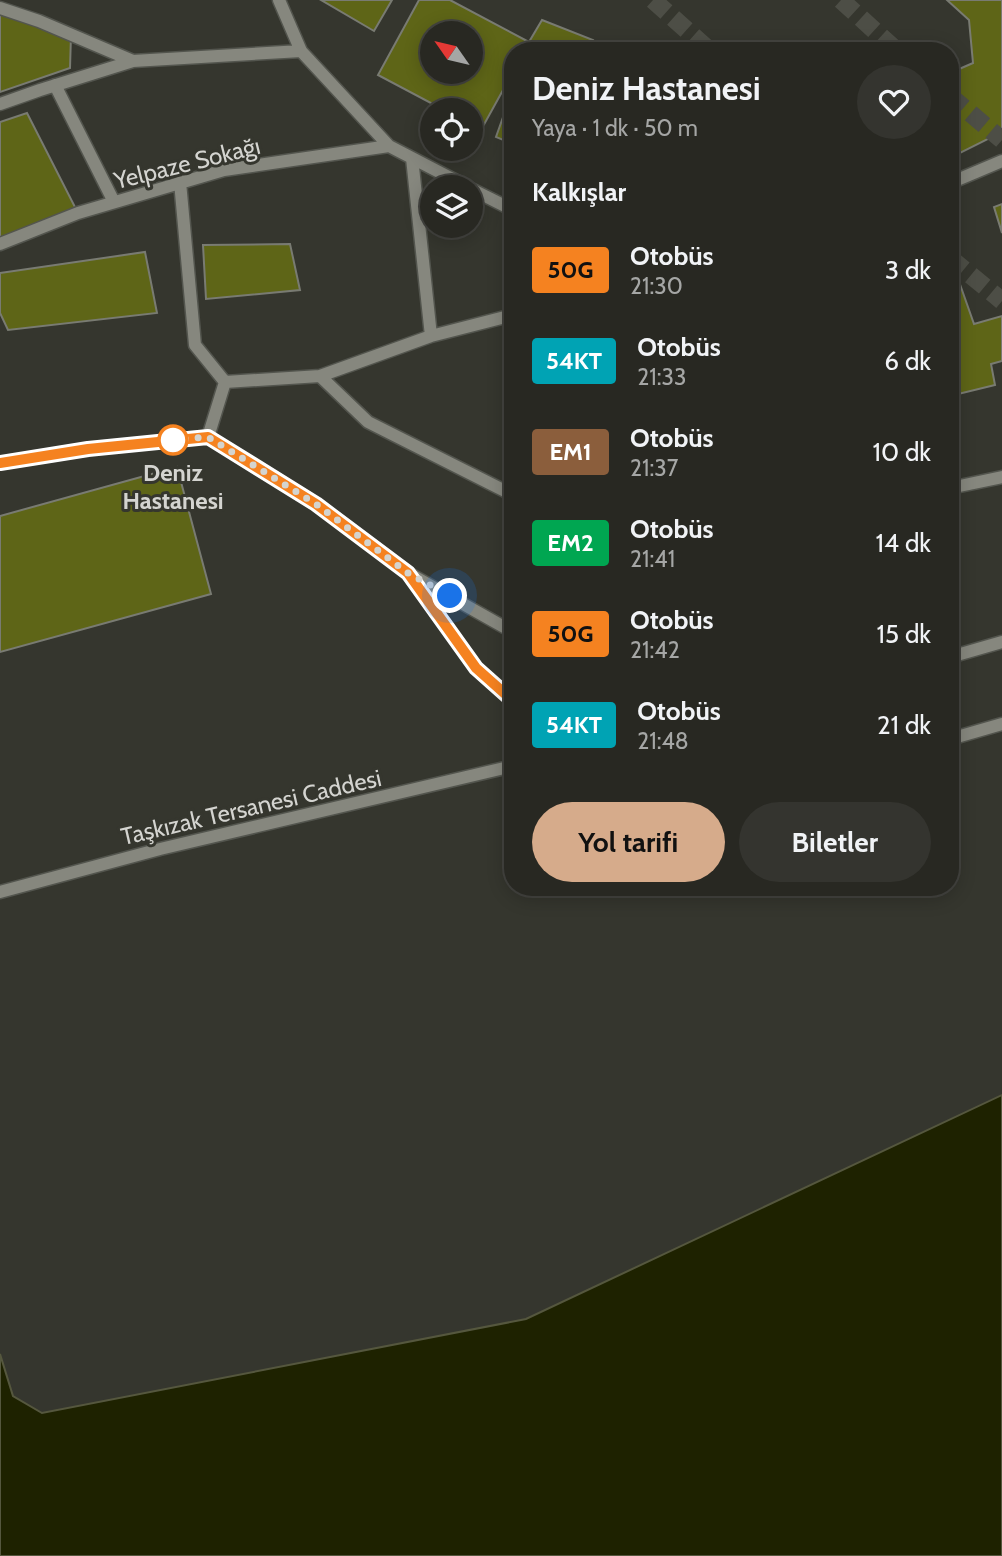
<!DOCTYPE html>
<html lang="tr">
<head>
<meta charset="utf-8">
<style>
  :root { --surface:#282822; --page:#34342f; --text:#f1f3f6; --muted:#a5a6a5; --line:#444440; --accent:#d6ab8b }
  body { margin:0; font-family:Cabin,sans-serif; background:var(--page); color:var(--text); height:100vh; display:flex; flex-direction:column; font-size:26px; white-space:nowrap }
  * { box-sizing:border-box; margin:0 }
  p { font-size:23px; color:var(--muted) }
  .icon { flex:none; width:38px; height:38px; fill:none; stroke:currentColor; stroke-width:2; stroke-linecap:round; stroke-linejoin:round }
  .map { position:relative; flex:1; overflow:hidden }
  .panel { position:absolute; left:504px; top:42px; width:455px; height:854px; display:flex; flex-direction:column; background:var(--surface); border-radius:28px; box-shadow:0 4px 18px #0003,0 0 0 2px var(--line) }
  .panel>* { flex:none }
  .badge { padding:0 14px; border-radius:5px; font-size:24px; line-height:46px }
  .needle { width:46px; rotate:304deg }
  .fabs { position:absolute; left:420px; top:21px; display:grid; gap:14px }
  .fabs a { display:grid; place-items:center; width:63px; height:63px; border-radius:50%; background:var(--surface); box-shadow:0 4px 18px #0003,0 0 0 2px var(--line); font-size:35px }
  .you { position:absolute; width:35px; height:35px; margin:-18px; border:5px solid #fff; border-radius:50%; background:#1a73e8; box-shadow:0 0 0 10px #1a73e833 }
  .map>.badge { position:absolute; translate:-50% -50%; box-shadow:0 0 0 4px #fff }
  h2 { padding:0 28px; font-size:26px; line-height:63px }
  .round { display:grid; place-items:center; flex:none; width:74px; height:74px; border-radius:37px; background:var(--page) }
  .summary { display:flex; align-items:center; justify-content:space-between; height:119px; padding:0 28px }
  h1 { font-size:33px; font-weight:700; line-height:52px }
  .button { display:flex; gap:14px; margin-top:auto; padding:14px 28px }
  .button a { flex:1; height:80px; border-radius:42px; background:var(--accent); color:#111; font-size:28px; font-weight:700; line-height:80px; text-align:center }
  .button a+a { background:var(--page); color:var(--text) }
  ul { padding:0; list-style:none }
  li { display:flex; align-items:center; gap:21px; height:91px; padding:0 28px }
  li div { flex:1 }
  li b { display:block; font-size:26px }
  li em { font-style:normal }
  li .badge { min-width:77px; font-weight:700; text-align:center }
  .map>svg:first-child { display:block }
</style>
</head>
<body>
<div class="map">
<svg width="1002" height="1556" viewBox="0 0 1002 1556">
  <rect width="100%" height="100%" fill="#35362e"/>
  <path fill="#1e2200" stroke="#55573e" stroke-width="2" d="M1002 1095V1556H0V1354L13 1396 42 1413 526 1319Z"/>
  <path fill="#5e6517" stroke="#797b72" stroke-width="2" fill-rule="evenodd" d="M321 0H392L374 31Z
    M419 0H450L529 42 524 51H513V72L481 130 471 125V110H444L378 75ZM432 33H471V72H432Z
    M947 0H1002V132L950 158V73L973 63 969 20Z
    M0 10 71 35 70 68 0 92Z
    M542 20 593 40 589 51H526L529 42Z
    M513 89V144L496 137Z
    M27 113 78 213 0 244V122Z
    M1002 204V233L994 207Z
    M290 244 300 290 206 299 203 245Z
    M145 252 157 313 8 330 0 313V273Z
    M950 256 974 324 1002 316V361L991 364 995 385 950 396Z
    M177 467 211 594 0 652V516Z"/>
  <g fill="none" stroke-linecap="round" stroke-linejoin="round">
    <path stroke="#4d4e46" stroke-width="18" stroke-dasharray="18 9" stroke-linecap="butt" d="M653 0 710 51
      M841 0 897 51
      M950 96 1002 140
      M950 258 1002 301"/>
    <defs>
      <path id="minor" d="M279 0 301 51
        M0 8 39 21 133 61 301 51 389 146 468 187
        M55 85 114 202
        M0 104 40 90 133 61
        M412 158 431 336
        M180 182 195 345 225 382
        M950 183 1002 161
        M471 189 513 210
        M0 244 78 213 224 170 389 146
        M320 376 368 422 513 495
        M208 437 225 382 320 376 431 336 513 315
        M0 463 88 449 208 437 316 504 408 573 513 632
        M950 488 1002 477
        M410 576 476 668 513 701
        M950 657 1002 642
        M950 739 1002 724
        M0 892 160 849 513 766"/>
    </defs>
    <use href="#minor" stroke="#53554e" stroke-width="15"/>
    <use href="#minor" stroke="#86877e" stroke-width="12"/>
  </g>
  <g fill="none" stroke-linecap="round" stroke-linejoin="round">
    <defs>
      <path id="line" d="M0 463 88 449 208 437 316 504 408 573 476 668 513 701"/>
    </defs>
    <use href="#line" stroke="#fff" stroke-width="16"/>
    <use href="#line" stroke="#f58220" stroke-width="10"/>
    <path stroke="#d4d4d0" stroke-width="7" stroke-dasharray="0 12.6" d="M173 440 208 437 316 504 408 573 450 596"/>
  </g>
  <circle fill="#fff" stroke="#f58220" stroke-width="3.5" cx="173" cy="440" r="14"/>
  <g text-anchor="middle" dominant-baseline="central" stroke-width="6" stroke-linejoin="round" paint-order="stroke">
    <g font-size="24" fill="#d4d4d0" stroke="#35362e">
      <text transform="translate(187 163) rotate(-14)">Yelpaze Sokağı</text>
      <text transform="translate(251 807) rotate(-13)">Taşkızak Tersanesi Caddesi</text>
    </g>
    <g font-size="24" font-weight="bold" fill="#d4d4d0" stroke="#35362e">
      <text x="173" y="472">Deniz<tspan x="173" dy="28">Hastanesi</tspan></text>
    </g>
  </g>
</svg>
<div class="fabs">
<a><svg class="needle" viewBox="-14 -14 28 28"><path d="M0-13l5 13h-10z" fill="#e53935"/><path d="M0 13l5-13h-10z" fill="#a5a6a5"/></svg></a>
<a><svg class="icon" aria-label="locate" viewBox="0 0 24 24"><circle cx="12" cy="12" r="6"/><path d="M12 2v4M12 18v4M2 12h4M18 12h4"/></svg></a>
<a><svg class="icon" aria-label="layers" viewBox="0 0 24 24"><path d="M12 4l9 5-9 5-9-5zM3 14l9 5 9-5"/></svg></a>
</div>
<div class="you" style="left:450px;top:596px"></div>
<section class="panel">
<div class="summary"><div><h1>Deniz Hastanesi</h1><p>Yaya · 1 dk · 50 m</p></div><a class="round"><svg class="icon" aria-label="heart" viewBox="0 0 24 24"><path d="M12 20l-8-8c-3-5 5-10 8-4 3-6 11-1 8 4z"/></svg></a></div>
<h2>Kalkışlar</h2>
<ul>
<li><span class="badge" style="background:#f58220;color:#111">50G</span><div><b>Otobüs</b><p>21:30</p></div><em>3 dk</em></li>
<li><span class="badge" style="background:#00a3b4;color:#fff">54KT</span><div><b>Otobüs</b><p>21:33</p></div><em>6 dk</em></li>
<li><span class="badge" style="background:#8b5e3c;color:#fff">EM1</span><div><b>Otobüs</b><p>21:37</p></div><em>10 dk</em></li>
<li><span class="badge" style="background:#00a651;color:#fff">EM2</span><div><b>Otobüs</b><p>21:41</p></div><em>14 dk</em></li>
<li><span class="badge" style="background:#f58220;color:#111">50G</span><div><b>Otobüs</b><p>21:42</p></div><em>15 dk</em></li>
<li><span class="badge" style="background:#00a3b4;color:#fff">54KT</span><div><b>Otobüs</b><p>21:48</p></div><em>21 dk</em></li>
</ul>
<div class="button"><a>Yol tarifi</a><a>Biletler</a></div>
</section>
</div>
</body>
</html>
